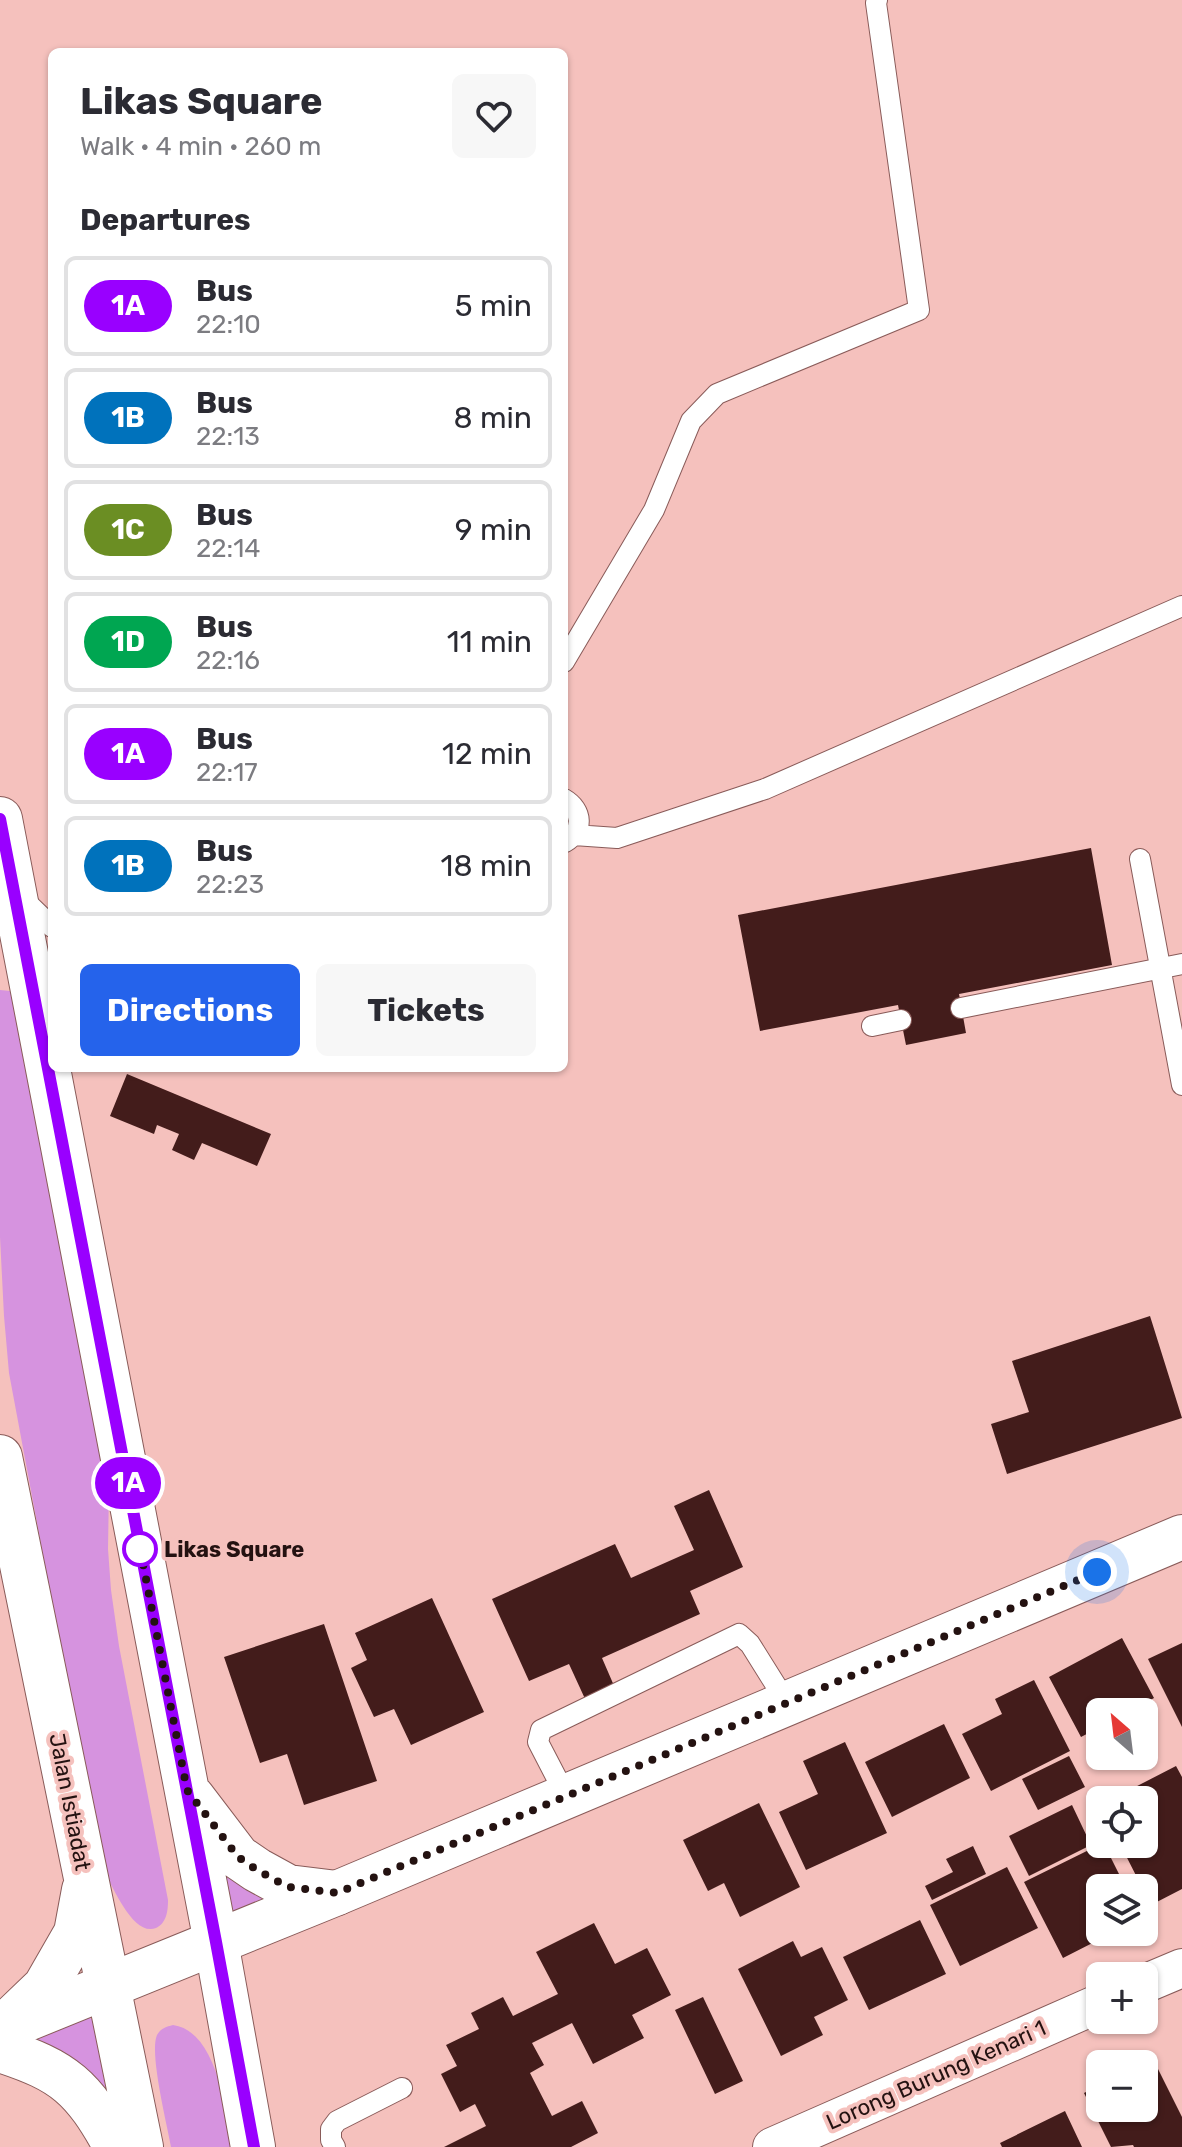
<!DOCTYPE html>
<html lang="en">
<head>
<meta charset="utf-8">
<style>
  :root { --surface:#fff; --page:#f7f7f7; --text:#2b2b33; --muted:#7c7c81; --line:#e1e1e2; --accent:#2563eb }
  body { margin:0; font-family:Rubik,sans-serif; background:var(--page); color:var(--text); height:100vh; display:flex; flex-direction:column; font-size:30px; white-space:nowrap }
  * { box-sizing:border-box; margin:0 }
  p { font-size:26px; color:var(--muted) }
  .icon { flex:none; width:44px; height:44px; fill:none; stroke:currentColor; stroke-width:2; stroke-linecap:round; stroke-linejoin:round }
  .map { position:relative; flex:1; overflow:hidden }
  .details { position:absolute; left:48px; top:48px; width:520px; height:1024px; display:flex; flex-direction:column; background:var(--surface); border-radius:12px; box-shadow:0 2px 6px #0004 }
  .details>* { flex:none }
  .badge { padding:0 16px; border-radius:26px; font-size:28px; line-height:52px }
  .needle { width:52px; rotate:332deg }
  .fabs { position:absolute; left:1086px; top:1698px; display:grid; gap:16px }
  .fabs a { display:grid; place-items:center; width:72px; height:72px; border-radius:12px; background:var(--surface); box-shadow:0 2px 6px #0004; font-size:40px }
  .you { position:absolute; width:40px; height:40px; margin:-20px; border:6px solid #fff; border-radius:50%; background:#1a73e8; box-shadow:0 0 0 12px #1a73e833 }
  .map>.badge { position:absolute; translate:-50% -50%; box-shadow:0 0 0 4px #fff }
  h2 { padding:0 32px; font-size:30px; line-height:72px }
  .round { display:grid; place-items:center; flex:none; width:84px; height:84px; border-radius:12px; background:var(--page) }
  .overview { display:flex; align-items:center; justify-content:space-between; height:136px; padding:0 32px }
  h1 { font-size:38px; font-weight:700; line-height:60px }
  .cta { display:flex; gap:16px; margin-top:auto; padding:16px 32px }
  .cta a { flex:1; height:92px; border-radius:12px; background:var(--accent); color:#fff; font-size:32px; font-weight:700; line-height:92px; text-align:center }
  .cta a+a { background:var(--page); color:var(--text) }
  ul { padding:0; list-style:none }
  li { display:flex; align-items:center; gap:24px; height:100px; margin:0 16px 12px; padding:0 16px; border:4px solid var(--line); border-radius:12px }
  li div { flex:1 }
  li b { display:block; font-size:30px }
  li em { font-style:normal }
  li .badge { min-width:88px; font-weight:700; text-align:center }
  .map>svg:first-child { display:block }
</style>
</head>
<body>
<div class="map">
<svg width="1182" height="2147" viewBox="0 0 1182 2147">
  <rect width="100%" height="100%" fill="#f5c1bd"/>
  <path fill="#d693df" d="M0 990 10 991 17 999 109 1488 108 1549 111 1590 119 1646 168 1900C168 1910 167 1923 156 1928 134 1937 114 1889 106 1875L52 1603 9 1373 4 1316 0 1237Z
    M218 1859 276 1892 231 1920Z
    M90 2018 94 2021 111 2120 17 2048 81 2020Z
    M173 2025C217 2031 226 2111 233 2147H171C167 2124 149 2053 157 2035 161 2028 166 2027 173 2025Z"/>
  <path fill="#431c1b" d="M1091 848 1112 965 959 994 966 1033 906 1045 898 1005 760 1031 738 915Z
    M127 1074 271 1134 257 1166 202 1143 194 1160 172 1150 179 1134 157 1125 154 1134 110 1116Z
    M1150 1316 1182 1418 1007 1474 991 1424 1029 1412 1012 1361Z
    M709 1490 743 1567 690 1591 700 1614 602 1658 615 1688 586 1701 569 1664 529 1681 492 1599 615 1544 631 1578 694 1550 674 1506Z
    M432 1598 484 1712 411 1745 394 1709 374 1717 351 1668 367 1660 355 1633Z
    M324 1624 377 1781 304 1805 287 1754 260 1763 224 1657Z
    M1122 1638 1154 1698 1128 1712H1100V1727L1081 1737 1049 1677Z
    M1182 1643V1727L1148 1659Z
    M1034 1680 1070 1751 991 1791 962 1734 1002 1714 995 1699Z
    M944 1724 970 1778 892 1817 865 1762Z
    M845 1742 887 1833 806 1870 779 1812 818 1794 803 1761Z
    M1069 1756 1085 1787 1038 1810 1022 1779Z
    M1176 1766 1182 1777V1889L1151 1905 1120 1844H1144V1800H1110Z
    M759 1803 800 1887 740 1917 724 1883 708 1891 683 1840Z
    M1072 1805 1091 1845 1029 1876 1009 1836Z
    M1101 1844H1104L1126 1888H1100V1932H1114L1063 1958 1024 1882Z
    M973 1846 986 1874 932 1900 925 1886 953 1872 946 1859Z
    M1007 1867 1038 1928 960 1966 930 1905Z
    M920 1920 946 1974 869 2010 843 1957Z
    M594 1923 615 1964 647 1948 671 1995 632 2015 644 2038 593 2064 572 2023 532 2043 544 2065 530 2073 552 2116 582 2101 598 2133 571 2147H444L486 2126 475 2104 460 2112 441 2074 457 2066 446 2045 479 2029 471 2013 503 1997 513 2016 558 1994 536 1952Z
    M793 1941 801 1957 822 1947 848 2000 814 2017 823 2035 781 2056 738 1969Z
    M703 1997 743 2081 715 2094 675 2010Z
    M1153 2059 1182 2117V2147H1134L1133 2145 1111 2147 1084 2093 1100 2085V2108H1144V2063Z
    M1065 2111 1082 2147H1002L1000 2143Z"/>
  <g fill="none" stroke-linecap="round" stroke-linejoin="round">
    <defs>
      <path id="service" d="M564 662 654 510 691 421 717 394 919 310 876 3 877 0
        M564 799C583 810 584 831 565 842
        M574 835 617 838 765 789 1182 606
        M1140 859 1182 1085
        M22 898 52 927
        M961 1008 1182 964
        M872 1026 901 1020
        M566 1796 538 1742 541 1730 739 1634 750 1644 787 1703
        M335 2147 331 2140V2129L337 2121 402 2088"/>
      <path id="minor" d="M1144 1984 1182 1968
        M772 2147 1100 2003"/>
      <path id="tertiary" d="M0 2030 337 1893 1182 1537"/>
      <path id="secondary" d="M0 819 216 1942 253 2147
        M0 1457 141 2147
        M193 1798 238 1857 257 1870 288 1887 337 1893
        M0 2030 45 1987 76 1933 84 1890
        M0 2050C65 2071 83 2087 116 2147"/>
    </defs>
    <use href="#service" stroke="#895b59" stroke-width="22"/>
    <use href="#minor" stroke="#895b59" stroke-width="40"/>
    <use href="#tertiary" stroke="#895b59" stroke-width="46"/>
    <use href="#secondary" stroke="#895b59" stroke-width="46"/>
    <use href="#service" stroke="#fff" stroke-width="20"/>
    <use href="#minor" stroke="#fff" stroke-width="38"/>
    <use href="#tertiary" stroke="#fff" stroke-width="44"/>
    <use href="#secondary" stroke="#fff" stroke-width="44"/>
  </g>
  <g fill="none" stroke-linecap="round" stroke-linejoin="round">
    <defs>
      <path id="line" d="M0 819 216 1942 254 2147"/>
    </defs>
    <use href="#line" stroke="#fff" stroke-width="18"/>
    <use href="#line" stroke="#90f" stroke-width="12"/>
    <path stroke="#241211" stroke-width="8" stroke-dasharray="0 14.4" d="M140 1549 139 1543 187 1790 238 1857 257 1870 288 1887 337 1893 1097 1572"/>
  </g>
  <circle fill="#fff" stroke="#90f" stroke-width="4" cx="140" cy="1549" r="16"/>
  <g text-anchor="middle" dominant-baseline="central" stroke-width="8" stroke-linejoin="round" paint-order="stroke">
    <g font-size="22" font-weight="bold" fill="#241211" stroke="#f5c1bd" text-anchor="start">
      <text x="164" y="1549">Likas Square</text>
    </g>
    <g font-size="22" fill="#241211" stroke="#f5c1bd">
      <text transform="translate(70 1802) rotate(79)">Jalan Istiadat</text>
      <text transform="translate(936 2075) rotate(-24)">Lorong Burung Kenari 1</text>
    </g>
  </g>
</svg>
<div class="fabs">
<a><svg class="needle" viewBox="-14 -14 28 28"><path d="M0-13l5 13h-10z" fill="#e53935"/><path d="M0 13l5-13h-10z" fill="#7c7c81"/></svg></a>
<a><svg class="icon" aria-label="locate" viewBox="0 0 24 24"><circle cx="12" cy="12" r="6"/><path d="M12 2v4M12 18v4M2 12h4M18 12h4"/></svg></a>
<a><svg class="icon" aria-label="layers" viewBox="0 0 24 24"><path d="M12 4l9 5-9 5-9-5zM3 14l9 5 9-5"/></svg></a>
<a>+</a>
<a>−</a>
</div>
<div class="you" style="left:1097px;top:1572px"></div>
<b class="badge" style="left:128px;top:1483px;background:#90f;color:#fff">1A</b>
<section class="details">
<div class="overview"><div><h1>Likas Square</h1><p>Walk · 4 min · 260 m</p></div><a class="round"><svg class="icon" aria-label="heart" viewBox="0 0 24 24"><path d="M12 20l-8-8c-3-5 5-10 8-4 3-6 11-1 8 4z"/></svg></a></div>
<h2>Departures</h2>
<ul>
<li><span class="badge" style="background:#90f;color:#fff">1A</span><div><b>Bus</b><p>22:10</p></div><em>5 min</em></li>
<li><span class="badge" style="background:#0072bc;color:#fff">1B</span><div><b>Bus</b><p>22:13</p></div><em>8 min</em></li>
<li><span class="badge" style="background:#6b8e23;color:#fff">1C</span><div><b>Bus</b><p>22:14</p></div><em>9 min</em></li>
<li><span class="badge" style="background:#00a651;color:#fff">1D</span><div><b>Bus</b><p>22:16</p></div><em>11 min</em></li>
<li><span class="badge" style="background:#90f;color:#fff">1A</span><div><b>Bus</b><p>22:17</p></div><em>12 min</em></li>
<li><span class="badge" style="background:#0072bc;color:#fff">1B</span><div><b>Bus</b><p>22:23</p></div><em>18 min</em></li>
</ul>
<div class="cta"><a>Directions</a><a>Tickets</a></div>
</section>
</div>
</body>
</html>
